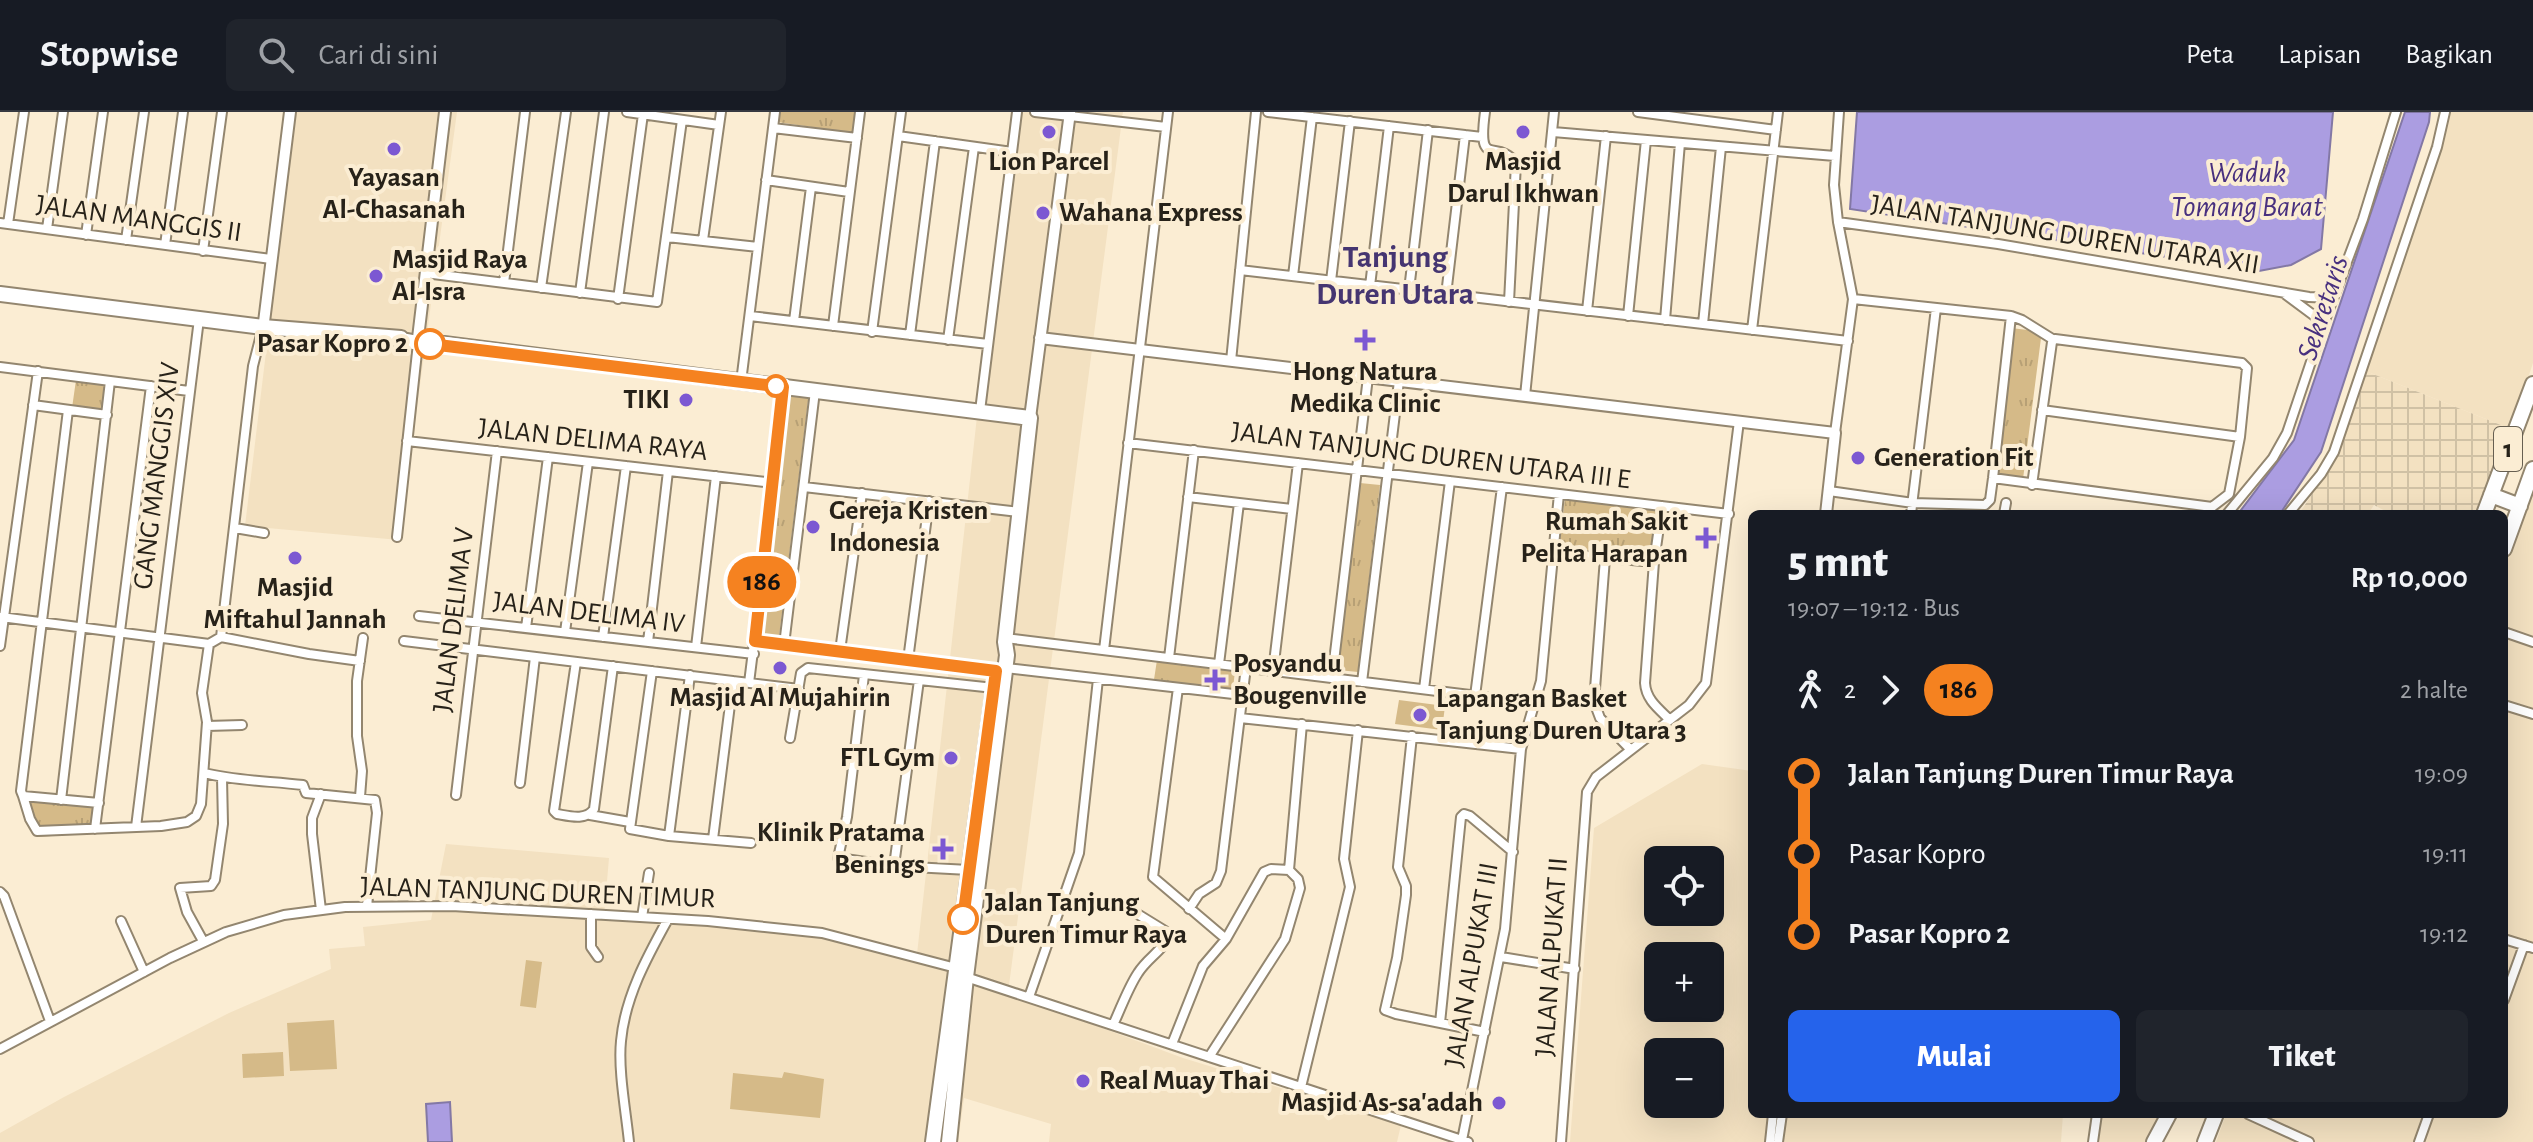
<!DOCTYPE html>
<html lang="id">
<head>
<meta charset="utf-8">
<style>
  :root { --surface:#171b24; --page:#20242c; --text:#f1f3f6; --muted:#9ea1a6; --line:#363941; --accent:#2563eb }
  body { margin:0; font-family:"Alegreya Sans",sans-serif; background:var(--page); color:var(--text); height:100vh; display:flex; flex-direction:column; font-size:30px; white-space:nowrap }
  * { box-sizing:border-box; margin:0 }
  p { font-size:26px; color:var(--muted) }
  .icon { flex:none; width:44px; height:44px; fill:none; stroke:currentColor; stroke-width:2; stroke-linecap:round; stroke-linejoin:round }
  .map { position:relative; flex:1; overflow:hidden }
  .side { position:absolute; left:1748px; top:398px; width:760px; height:608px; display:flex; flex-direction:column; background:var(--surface); border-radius:12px; box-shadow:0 8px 32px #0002 }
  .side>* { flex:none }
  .badge { padding:0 16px; border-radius:26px; font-size:28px; line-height:52px }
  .tools { position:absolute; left:1644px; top:734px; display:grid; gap:16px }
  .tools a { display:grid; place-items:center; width:80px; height:80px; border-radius:12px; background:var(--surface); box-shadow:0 8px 32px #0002; font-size:40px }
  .map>.badge { position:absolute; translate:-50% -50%; box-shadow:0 0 0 4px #fff }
  .legs { display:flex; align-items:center; gap:12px; height:88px; padding:0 40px; font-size:26px }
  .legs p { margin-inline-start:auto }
  .headline { display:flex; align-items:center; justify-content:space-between; height:136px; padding:0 40px }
  h1 { font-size:44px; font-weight:800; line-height:60px }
  .cta { display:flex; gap:16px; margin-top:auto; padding:16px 40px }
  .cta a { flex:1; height:92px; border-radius:12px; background:var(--accent); color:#fff; font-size:32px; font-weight:800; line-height:92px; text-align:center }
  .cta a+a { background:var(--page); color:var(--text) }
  ul { padding:0 40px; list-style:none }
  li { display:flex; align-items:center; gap:28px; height:80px; font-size:30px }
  li i { display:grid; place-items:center; width:12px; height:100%; margin:0 10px; background:currentColor }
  li i::after { content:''; width:20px; height:20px; margin:-10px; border:6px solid; border-radius:50%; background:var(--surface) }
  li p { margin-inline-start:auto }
  li:first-child i { background:linear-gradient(#0000 50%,currentColor 0) }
  li:last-child i { background:linear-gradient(currentColor 50%,#0000 0) }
  header { display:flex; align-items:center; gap:48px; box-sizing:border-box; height:112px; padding:0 40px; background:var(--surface); border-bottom:2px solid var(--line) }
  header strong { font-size:38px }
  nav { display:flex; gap:44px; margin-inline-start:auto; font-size:28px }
  .search { width:560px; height:72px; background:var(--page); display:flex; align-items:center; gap:20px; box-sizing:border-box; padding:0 28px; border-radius:12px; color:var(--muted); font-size:30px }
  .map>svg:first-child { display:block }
</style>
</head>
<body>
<header>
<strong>Stopwise</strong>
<div class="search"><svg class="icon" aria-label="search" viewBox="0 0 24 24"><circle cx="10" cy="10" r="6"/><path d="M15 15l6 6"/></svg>Cari di sini</div>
<nav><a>Peta</a><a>Lapisan</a><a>Bagikan</a></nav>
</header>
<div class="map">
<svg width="2533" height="1030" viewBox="0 0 2533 1030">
  <defs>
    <pattern id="industrial-grid" width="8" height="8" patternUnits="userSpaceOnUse" patternTransform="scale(2)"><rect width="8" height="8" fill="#f3e1c1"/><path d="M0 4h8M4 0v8" fill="none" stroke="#d0c1a5"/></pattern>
    <pattern id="park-tufts" width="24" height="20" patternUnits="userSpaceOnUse" patternTransform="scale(2)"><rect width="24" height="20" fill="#d5ba88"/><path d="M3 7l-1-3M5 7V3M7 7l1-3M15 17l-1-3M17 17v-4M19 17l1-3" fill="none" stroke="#b7a075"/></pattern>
  </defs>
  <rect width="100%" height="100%" fill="#fbedd3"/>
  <path fill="#f3e1c1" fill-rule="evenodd" d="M295 0H457L399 428 245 414Z
    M1011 0H1123L1008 881 1183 946 1401 1013 1397 1030H1049L1051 1012 964 986 958 1030H0V1021L64 985 229 901 331 857 329 837 365 834 363 815 431 808 446 732 609 746 604 804 748 810 917 842Z
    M2445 0H2533V251L2511 317 2363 258 2438 46Z
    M2533 367V1030H2216L2226 1002H2504V452Z
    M1702 652 1752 659V1002H2063L2061 1030H1570L1594 716ZM1658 748H1710V800H1658ZM1658 844H1710V896H1658ZM1658 940H1710V992H1658Z
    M2098 1002H2158L2148 1030H2095Z"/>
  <path fill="url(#industrial-grid)" d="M2363 258 2511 317 2474 402H2391L2374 393 2368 402H2299L2341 338Z"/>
  <path fill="url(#park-tufts)" d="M779 0H856L853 21 777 10Z
    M2011 216 2037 219 2041 226 2023 367 1990 363Z
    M76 268 108 272 104 300 72 296Z
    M790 279 809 281 779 525 762 522Z
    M1360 371 1380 373 1358 560 1338 558Z
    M1565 386 1659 398 1652 445 1559 437Z
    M1157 548 1235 559 1232 585 1153 574Z
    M28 688 95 695 93 721 38 725 32 712Z"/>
  <path fill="#d5ba88" d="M1399 588 1445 594 1442 618 1395 612Z
    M526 848 542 850 536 896 520 894Z
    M334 908 337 957 290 959 287 911Z
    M283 940 284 964 243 966 242 942Z
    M784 960 824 967 820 1006 730 997 733 961 782 966Z"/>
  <path fill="#ab9de1" stroke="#8378a5" stroke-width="2" d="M1857 0H2333L2321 137 2291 153 2259 159 1850 97Z
    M2405 0H2430L2429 10 2321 340 2280 402H2238L2294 328Z
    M450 990 452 1030H428L426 992Z"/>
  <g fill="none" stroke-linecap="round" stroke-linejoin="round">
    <defs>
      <path id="minor" d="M627 0 719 13
        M1035 0 1166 15
        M1268 0 1482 25
        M1485 0C1477 59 1496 25 1516 51L1509 190
        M1638 0 1776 18
        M773 16 857 26
        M1553 20 1835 44
        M898 24 1012 40
        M766 68 849 80
        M1838 110 1998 132 2309 185 2333 186
        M0 111 271 147
        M8 112 24 0
        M47 117 63 0
        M86 123 103 0
        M667 125 758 135
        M126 128 144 0
        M703 128 721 0
        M165 133 183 0
        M203 139 222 0
        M1240 158 1848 229
        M425 161 657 190 682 8
        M1293 164 1312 5
        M1331 169 1350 9
        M504 171 525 0
        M1370 174 1389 14
        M541 176 566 0
        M1409 178 1428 18
        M580 181 604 0
        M2285 182 2324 211
        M1446 183 1465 23
        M618 187 643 2
        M1853 187 2011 204 2022 208 2054 228
        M1587 199 1606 24
        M750 204 988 232
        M1628 204 1646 28
        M1665 208 1680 31
        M794 209 811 75
        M1703 212 1721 35
        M833 214 860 0
        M1752 218 1778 0
        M872 220 901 0
        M910 223 935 29
        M948 228 974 35
        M1231 249 1256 0
        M0 255 189 279
        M741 270 775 0
        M1525 284 1554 0
        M33 293 107 303
        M68 298 21 679 23 684 99 691
        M2042 298 2240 325
        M980 299 1017 0
        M1835 321 1853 187 1838 110 1834 73 1839 0
        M407 329 774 371
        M1128 331 1729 402
        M1993 366 2212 395 2229 382 2240 325 2247 256 2242 251 2055 227 2052 230 2032 373
        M804 375 1019 400
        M1829 379 1913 391 1985 393 1990 388 1993 366 2011 204
        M1188 385 1292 397
        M1662 394 1654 450 1645 571C1646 588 1659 597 1670 608
        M1911 402 1936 196
        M2004 402 2006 391
        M2227 402 2273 346 2287 321 2324 211 2363 107 2396 0
        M2288 402 2321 362 2334 340 2437 35 2445 0
        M235 416 264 421
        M397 425 418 231
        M1553 441 1654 450
        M1605 446 1594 590 1600 606 1631 638
        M419 504 754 542
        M1 505 209 532
        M526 516 548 345
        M565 520 588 350
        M2504 520 2533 530
        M221 525 309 542 360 549
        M603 525 626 354
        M1005 526 1535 591
        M404 529 799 577
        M755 529 996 559
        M648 530 668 359
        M209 532 221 525 253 254 263 215
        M784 533 815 279
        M0 534 38 259
        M696 535 716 364
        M1104 538 1168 0
        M840 539 862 381
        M1169 546 1194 338
        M908 548 929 389
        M576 550 554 699 557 702C569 704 586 709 594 697L613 554
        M1219 552 1239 391
        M1006 556 1242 583
        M652 559 630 717 669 724 751 731
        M1273 559 1298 351
        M864 563 847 705 838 746 894 754 969 758
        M1332 566 1368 265
        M1362 570 1399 269
        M749 571 774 371 783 275
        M1178 576 1153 765 1226 827
        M1424 577 1450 369
        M1475 584 1502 375
        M2504 593 2533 602
        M1240 606 1521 637
        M207 614 242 613
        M1412 624 1398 755 1406 774V783L1397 846 1385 898 1396 902 1485 920
        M790 626 801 561 808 556 994 576
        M204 661C236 669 270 669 303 673L306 681 375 688 377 701 367 794
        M520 671 535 545
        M456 683 497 339
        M23 684 30 707 37 719 161 714 187 710 196 704 201 692 207 610 202 581 209 532
        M360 685 362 659 357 624V569L363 526
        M61 688 110 269
        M590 703 630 710
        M136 715 199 207
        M95 717 151 274
        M669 724 690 563
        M713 727 733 569
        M894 754 919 568
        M1289 758 1302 612
        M0 780 4 784 50 909
        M1189 797 1199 782 1216 771 1221 759 1246 555
        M321 798 312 722V706L321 682
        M591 802V835L598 845
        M642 805 649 761
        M121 809 144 860
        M2504 827 2533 836
        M203 829 187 800 180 776 211 774 215 768 223 712 222 666
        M1501 845 1575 857
        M966 865 1468 1030
        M1029 885 1079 741 1098 567
        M2504 888 2524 833
        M1440 911 1461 705 1464 702 1470 704 1513 740
        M1113 913C1121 896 1128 876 1138 861 1148 845 1163 839 1170 822L1118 790
        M1172 932 1203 854 1226 827 1264 760 1271 757 1289 758
        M0 937 170 846 226 820 284 803 345 795 452 794 708 809 822 821 956 856
        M1209 945 1285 827 1300 776 1298 767 1289 758
        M1301 975 1350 775 1344 747 1358 618
        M2248 1002 2309 1030
        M1462 1028 1505 817 1521 637 1541 569 1559 382
        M629 1030C626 1000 618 958 621 929 625 885 647 845 668 807
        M1561 1030 1587 680 1596 665 1689 593 1706 571 1739 309
        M1770 1030 1773 1002
        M1778 1030 1782 1002
        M2093 1030 2097 1002
        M2419 1030 2429 1002"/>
      <path id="tertiary" d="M264 210 290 0
        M418 226 445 0
        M1040 226 1835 321 1826 402
        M1030 306 1070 0"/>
      <path id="primary" d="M0 182 263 215 401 226
        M392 226 418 231 444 232 1030 306 1005 530 1007 543 966 865 949 1030
        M933 1030 994 576"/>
      <path id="trunk" d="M2491 383 2520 394
        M2484 402 2533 272
        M2504 437 2533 357
        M2154 1030 2169 1002
        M2205 1030 2216 1002"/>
    </defs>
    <use href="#minor" stroke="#93866f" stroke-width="12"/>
    <use href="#tertiary" stroke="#93866f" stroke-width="14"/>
    <use href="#primary" stroke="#93866f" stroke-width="18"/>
    <use href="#trunk" stroke="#93866f" stroke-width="18"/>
    <use href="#minor" stroke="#fff" stroke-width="8"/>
    <use href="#tertiary" stroke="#fff" stroke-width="10"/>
    <use href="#primary" stroke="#fff" stroke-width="14"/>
    <use href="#trunk" stroke="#fff" stroke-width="14"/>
  </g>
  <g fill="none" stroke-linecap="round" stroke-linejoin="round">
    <defs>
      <path id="line-1" d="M430 232 783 275 755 529 996 559 963 807"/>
    </defs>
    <use href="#line-1" stroke="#fff" stroke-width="18"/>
    <use href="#line-1" stroke="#f58220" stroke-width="12"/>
  </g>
  <g fill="#7c58d2" stroke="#fbedd3" stroke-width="3">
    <circle cx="1049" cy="20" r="8"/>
    <circle cx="1523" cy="20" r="8"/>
    <circle cx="394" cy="37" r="8"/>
    <circle cx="1043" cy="101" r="8"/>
    <circle cx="376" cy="164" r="8"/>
    <path d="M1361 216h8v8h8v8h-8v8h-8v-8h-8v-8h8z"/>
    <circle cx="686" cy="288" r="8"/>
    <circle cx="1858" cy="346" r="8"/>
    <circle cx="813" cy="415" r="8"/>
    <path d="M1702 414h8v8h8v8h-8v8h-8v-8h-8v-8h8z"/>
    <circle cx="295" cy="446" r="8"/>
    <circle cx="780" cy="556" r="8"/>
    <path d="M1211 556h8v8h8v8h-8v8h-8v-8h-8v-8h8z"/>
    <circle cx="1420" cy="603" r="8"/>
    <circle cx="951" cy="646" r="8"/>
    <path d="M939 725h8v8h8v8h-8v8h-8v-8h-8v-8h8z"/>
    <circle cx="1083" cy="969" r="8"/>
    <circle cx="1499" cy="991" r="8"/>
  </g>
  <g fill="#fff" stroke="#f58220" stroke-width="4">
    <circle cx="430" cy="232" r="14"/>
    <circle cx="776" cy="274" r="10"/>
    <circle cx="963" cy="807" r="14"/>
  </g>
  <g text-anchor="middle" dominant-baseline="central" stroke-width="8" stroke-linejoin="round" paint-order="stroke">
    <rect fill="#fbedd3" stroke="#675f51" stroke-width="2" x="2494" y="315" width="28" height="44" rx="6"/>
    <g font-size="26" font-weight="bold" fill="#272219">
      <text x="2508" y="337">1</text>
    </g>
    <g font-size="28" font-weight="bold" fill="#272219" stroke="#fbedd3" text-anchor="start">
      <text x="1049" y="50" text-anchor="middle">Lion Parcel</text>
      <text x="1523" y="50" text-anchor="middle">Masjid<tspan x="1523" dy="32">Darul Ikhwan</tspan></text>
      <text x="394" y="66" text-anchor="middle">Yayasan<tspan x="394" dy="32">Al-Chasanah</tspan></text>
      <text x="1059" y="101">Wahana Express</text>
      <text x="392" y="148">Masjid Raya<tspan x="392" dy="32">Al-Isra</tspan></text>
      <text x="1365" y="260" text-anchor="middle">Hong Natura<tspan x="1365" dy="32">Medika Clinic</tspan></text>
      <text x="670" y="288" text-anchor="end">TIKI</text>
      <text x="1874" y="346">Generation Fit</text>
      <text x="829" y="399">Gereja Kristen<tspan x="829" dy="32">Indonesia</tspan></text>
      <text x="1688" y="410" text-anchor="end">Rumah Sakit<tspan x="1688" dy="32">Pelita Harapan</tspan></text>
      <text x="295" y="476" text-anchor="middle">Masjid<tspan x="295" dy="32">Miftahul Jannah</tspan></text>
      <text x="1233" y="552">Posyandu<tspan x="1233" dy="32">Bougenville</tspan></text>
      <text x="780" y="586" text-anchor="middle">Masjid Al Mujahirin</text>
      <text x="1436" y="587">Lapangan Basket<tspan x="1436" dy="32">Tanjung Duren Utara 3</tspan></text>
      <text x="935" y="646" text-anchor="end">FTL Gym</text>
      <text x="925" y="721" text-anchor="end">Klinik Pratama<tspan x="925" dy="32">Benings</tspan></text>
      <text x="1099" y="969">Real Muay Thai</text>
      <text x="1483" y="991" text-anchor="end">Masjid As-sa'adah</text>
    </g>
    <g font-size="28" fill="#272219" stroke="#fbedd3">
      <text transform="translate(139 107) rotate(8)">JALAN MANGGIS II</text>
      <text transform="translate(2065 123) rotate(9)">JALAN TANJUNG DUREN UTARA XII</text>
      <text transform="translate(593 328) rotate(6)">JALAN DELIMA RAYA</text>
      <text transform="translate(1431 344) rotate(7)">JALAN TANJUNG DUREN UTARA III E</text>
      <text transform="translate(157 364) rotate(-83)">GANG MANGGIS XIV</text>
      <text transform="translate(589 501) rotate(7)">JALAN DELIMA IV</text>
      <text transform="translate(454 508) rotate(-83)">JALAN DELIMA V</text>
      <text transform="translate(538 781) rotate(2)">JALAN TANJUNG DUREN TIMUR</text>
      <text transform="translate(1552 845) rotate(-86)">JALAN ALPUKAT II</text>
      <text transform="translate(1472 853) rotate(-80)">JALAN ALPUKAT III</text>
    </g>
    <g font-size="28" font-weight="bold" fill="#272219" stroke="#fbedd3" text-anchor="end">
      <text x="408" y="232">Pasar Kopro 2</text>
      <text x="985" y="791" text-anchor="start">Jalan Tanjung<tspan x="985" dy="32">Duren Timur Raya</tspan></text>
    </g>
    <g font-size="30" font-style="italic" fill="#48307f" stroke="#fbedd3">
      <text x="2247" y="61">Waduk<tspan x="2247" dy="34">Tomang Barat</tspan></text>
      <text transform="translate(2323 196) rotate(-72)">Sekretaris</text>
    </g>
    <g font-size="32" font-weight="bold" fill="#453571" stroke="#fbedd3">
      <text x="1395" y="145">Tanjung<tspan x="1395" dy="37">Duren Utara</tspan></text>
    </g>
  </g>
</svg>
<div class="tools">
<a><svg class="icon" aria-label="locate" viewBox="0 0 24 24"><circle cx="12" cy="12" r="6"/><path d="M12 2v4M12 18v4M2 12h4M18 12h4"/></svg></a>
<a>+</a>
<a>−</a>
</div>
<b class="badge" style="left:762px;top:470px;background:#f58220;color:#111">186</b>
<section class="side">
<div class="headline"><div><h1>5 mnt</h1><p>19:07 – 19:12 · Bus</p></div><b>Rp 10,000</b></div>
<div class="legs"><svg class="icon" aria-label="walk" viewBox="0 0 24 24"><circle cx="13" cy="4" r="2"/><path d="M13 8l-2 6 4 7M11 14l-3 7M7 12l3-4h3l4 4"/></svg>2<svg class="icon" aria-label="forward" viewBox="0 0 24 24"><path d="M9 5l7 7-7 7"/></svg><b class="badge" style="background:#f58220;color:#111">186</b><p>2 halte</p></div>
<ul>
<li><i style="color:#f58220"></i><b>Jalan Tanjung Duren Timur Raya</b><p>19:09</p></li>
<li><i style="color:#f58220"></i><span>Pasar Kopro</span><p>19:11</p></li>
<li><i style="color:#f58220"></i><b>Pasar Kopro 2</b><p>19:12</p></li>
</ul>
<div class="cta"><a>Mulai</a><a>Tiket</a></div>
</section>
</div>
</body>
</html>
